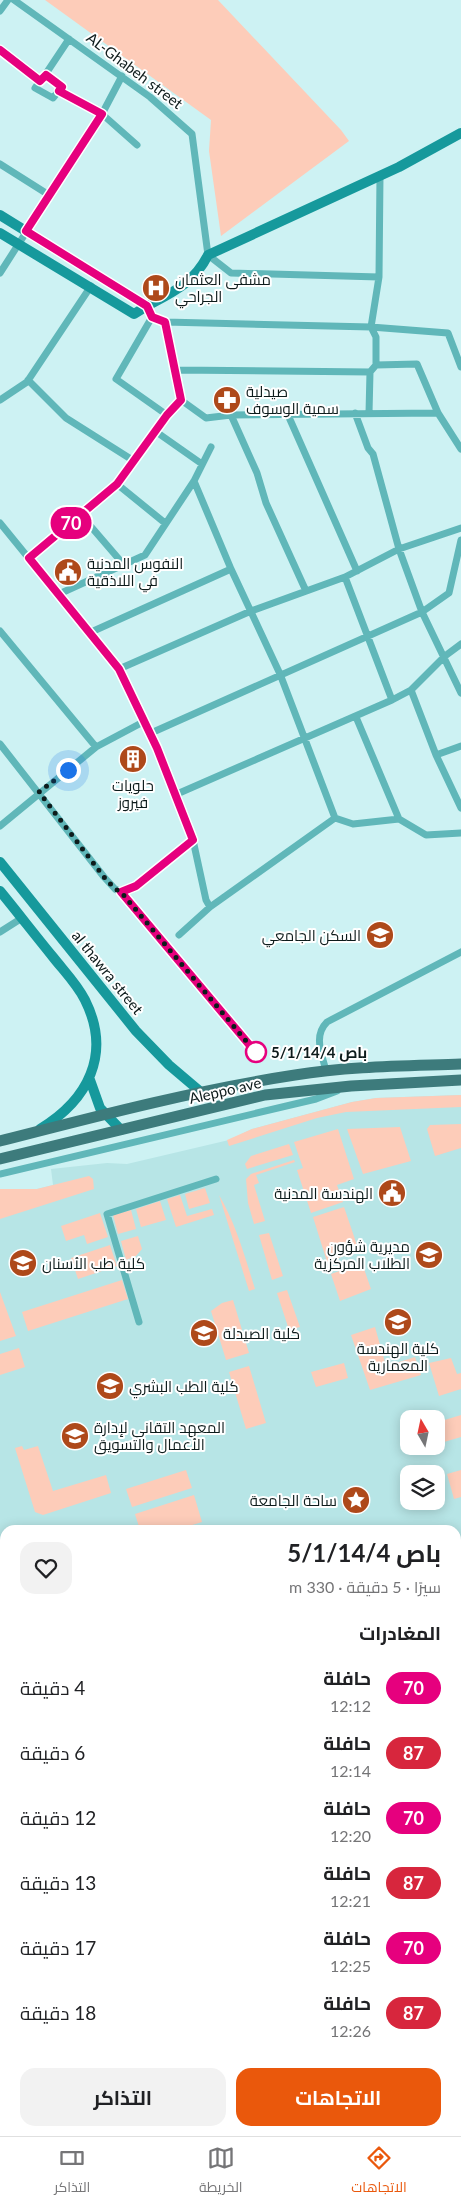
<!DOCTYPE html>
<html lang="ar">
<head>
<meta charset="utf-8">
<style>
  :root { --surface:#fff; --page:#f2f2f2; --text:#202124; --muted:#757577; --line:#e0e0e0; --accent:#ea580c }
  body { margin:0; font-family:Lato,Cairo,sans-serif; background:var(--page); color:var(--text); direction:rtl; height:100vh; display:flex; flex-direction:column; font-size:19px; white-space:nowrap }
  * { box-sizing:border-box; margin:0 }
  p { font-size:16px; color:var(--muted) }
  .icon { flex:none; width:28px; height:28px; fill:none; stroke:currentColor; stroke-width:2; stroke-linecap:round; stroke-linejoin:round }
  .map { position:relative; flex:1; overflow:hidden; direction:ltr }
  .side { position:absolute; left:0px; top:1525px; width:461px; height:611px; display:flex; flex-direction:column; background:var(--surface); border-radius:15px 15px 0 0; box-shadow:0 2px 12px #0003; direction:rtl }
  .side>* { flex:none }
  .badge { padding:0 10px; border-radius:16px; font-size:18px; line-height:32px }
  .needle { width:32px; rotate:351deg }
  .controls { position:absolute; left:400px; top:1410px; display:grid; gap:10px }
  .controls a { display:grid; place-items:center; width:45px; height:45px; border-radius:10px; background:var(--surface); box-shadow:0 2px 12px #0003; font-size:25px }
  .you { position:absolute; width:25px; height:25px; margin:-12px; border:4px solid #fff; border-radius:50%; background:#1a73e8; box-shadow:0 0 0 8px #1a73e833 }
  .map>.badge { position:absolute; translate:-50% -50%; box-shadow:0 0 0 2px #fff }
  h2 { padding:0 20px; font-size:19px; line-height:45px }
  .round { display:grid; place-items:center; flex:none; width:52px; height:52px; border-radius:15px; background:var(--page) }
  .summary { display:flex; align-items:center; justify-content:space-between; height:85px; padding:0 20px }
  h1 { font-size:24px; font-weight:700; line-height:38px }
  .cta { display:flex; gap:10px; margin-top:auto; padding:10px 20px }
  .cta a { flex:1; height:58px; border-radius:15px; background:var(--accent); color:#fff; font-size:20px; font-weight:700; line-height:58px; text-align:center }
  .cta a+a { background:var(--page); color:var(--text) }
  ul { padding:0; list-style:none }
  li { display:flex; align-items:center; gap:15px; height:65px; padding:0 20px }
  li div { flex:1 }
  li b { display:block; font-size:19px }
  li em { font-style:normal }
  li .badge { min-width:55px; font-weight:700; text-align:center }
  .tabs { display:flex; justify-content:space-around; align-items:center; height:70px; border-top:1px solid var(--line); background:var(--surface); font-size:14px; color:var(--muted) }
  .tabs a { display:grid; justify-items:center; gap:2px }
  .tabs .current { color:var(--accent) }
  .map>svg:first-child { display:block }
</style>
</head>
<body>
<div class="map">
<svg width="461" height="2136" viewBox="0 0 461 2136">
  <rect width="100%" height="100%" fill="#cdf2f3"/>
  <path fill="#b7e5e6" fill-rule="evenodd" d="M461 1095V2136H0V1189H37L53 1185 51 1169 107 1163 127 1164 229 1140 252 1129 352 1102 376 1098ZM409 1419H436V1446H409ZM409 1474H436V1501H409ZM5 1530H456V2131H5Z"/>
  <path fill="#fdccb9" d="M45 0H218L341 130 349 141 221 236 209 151 211 120Z
    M461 1095V1107L346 1112 317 1118 229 1146 227 1140 252 1129 352 1102 376 1098Z
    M461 1124V1148L435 1156 427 1129 430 1125Z
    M400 1127 411 1161 363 1174 347 1129Z
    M338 1129 354 1179 337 1185 343 1202 311 1213 297 1170 303 1168 294 1142Z
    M289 1144 293 1155 247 1169 245 1164 251 1156Z
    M294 1160 295 1162 256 1175 259 1183 254 1185 265 1221 254 1224 248 1203 246 1179 251 1174Z
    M89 1176 93 1179 94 1189 0 1219V1189H37Z
    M205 1188 210 1203 189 1209 185 1194Z
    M180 1195 187 1216 212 1209 214 1215 176 1227 167 1199Z
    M219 1195C236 1224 245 1257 255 1289L249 1291Z
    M160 1201 166 1220 141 1227 136 1209Z
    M344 1207 359 1251 327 1262 313 1217Z
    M131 1210 136 1229 118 1234 113 1215Z
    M100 1213 108 1237 87 1244 84 1235 66 1241 61 1226Z
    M269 1233 283 1276 272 1280 259 1235Z
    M138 1236 142 1249 136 1256 126 1260 121 1241Z
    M110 1245 117 1266 78 1279 71 1258Z
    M362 1263 371 1289 340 1301 331 1274Z
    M122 1280 128 1299 28 1331 22 1312Z
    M287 1290 300 1327 289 1330 277 1293Z
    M0 1292 16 1336 0 1341Z
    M233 1300 249 1353 226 1360 211 1311 222 1303Z
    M375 1327 386 1366 415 1357 421 1375 370 1390 351 1335Z
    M19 1348 25 1367 0 1375V1354Z
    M451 1358 457 1374 461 1373V1389L439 1396 429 1363Z
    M344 1363 348 1378 316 1387 311 1372Z
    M249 1366 266 1423 246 1429 229 1372Z
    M461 1415V1437L444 1442 438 1422Z
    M22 1446 24 1450 38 1446 53 1491 106 1475 111 1493 43 1515 35 1512 15 1448Z
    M186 1470 192 1488 132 1507 126 1489Z
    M461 1470V1497L454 1499 447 1474Z
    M194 1495 202 1522 176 1530H140L135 1514Z
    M5 1573V1665L0 1667V1575Z"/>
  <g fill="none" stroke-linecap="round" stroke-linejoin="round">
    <path stroke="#60b7b9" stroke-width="7" d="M14 0 150 97 192 134 208 255 231 273 379 277
      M0 11 8 0
      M0 50 40 81 35 88 53 98 62 87 46 75
      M43 78 69 39
      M59 91 102 114 137 145
      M0 164 49 195
      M0 273 102 114 122 76
      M147 306 152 317 165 322 181 400 206 418 231 415 438 413
      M152 317 116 379 167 415
      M165 322 371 327 448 333 461 367
      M376 365 417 364 438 413 461 449
      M175 370 370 372
      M28 380 66 418 134 461
      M0 400 27 382 91 286
      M355 413 368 448 373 454 399 549 422 612 461 693
      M369 413 370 372 376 365V337L371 327 379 277 380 175
      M231 415 257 473 266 503 306 591
      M288 415 357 571
      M155 431 202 464
      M194 481 231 569 280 674 335 818
      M117 484 165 523
      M81 515 124 565
      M0 523 119 669 151 733 177 794 193 840 206 900 210 907 335 818 353 824 399 819 426 835 461 833
      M29 558 117 484 167 415 181 400
      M345 577 392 700
      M59 594 145 555 194 481 211 447
      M0 631 96 747
      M89 633 231 569
      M119 669 251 611 345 577 399 549 461 528
      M411 690 436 755 461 808
      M356 717 399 819
      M151 733 422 612 449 593 461 540
      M0 744 104 877 115 889 121 892 257 1054
      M436 755 461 746
      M177 794 392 700 411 690 445 656 461 644
      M0 826 96 747 145 721
      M121 892 136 886 193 840
      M0 932 22 918
      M179 935 210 907
      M326 1071C322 1054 313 1036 327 1022L461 952
      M0 1174 316 1099 337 1091
      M139 1322 107 1214 216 1179
      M3 1932H5
      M0 2003 5 2004"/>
    <path stroke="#16999c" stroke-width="10" d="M0 215 147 306 134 314 0 233
      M147 306C173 292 194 283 208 255L399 167 461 133
      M0 862 136 1031 169 1065 202 1093
      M0 891C18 913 35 935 53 957 64 971 77 984 85 1000 112 1054 88 1100 40 1129
      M90 1080 100 1108 121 1130"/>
    <path stroke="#3d7b7c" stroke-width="11" d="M0 1141C97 1116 196 1090 295 1075 350 1066 406 1066 461 1064
      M0 1159 265 1095 351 1086 461 1080"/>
  </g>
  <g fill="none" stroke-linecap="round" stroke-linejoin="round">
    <defs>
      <path id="line" d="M0 50 40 81 46 75 62 87 59 91 102 114 26 231 147 306 152 317 165 322 181 400 167 415 117 484 29 558 119 669 157 748 193 840 136 886 121 892 257 1054"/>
    </defs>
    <use href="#line" stroke="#fff" stroke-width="11"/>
    <use href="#line" stroke="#e6007e" stroke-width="8"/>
    <path stroke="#0d1b1b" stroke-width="5" stroke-dasharray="0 9" d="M68 770 39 792 104 877 115 889 121 892 257 1054 256 1052"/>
  </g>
  <defs>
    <symbol id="hospital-disc" viewBox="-11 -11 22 22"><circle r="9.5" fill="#ae491a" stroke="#fff"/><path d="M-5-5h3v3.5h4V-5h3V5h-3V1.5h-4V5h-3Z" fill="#fff"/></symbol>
    <symbol id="pharmacy-disc" viewBox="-11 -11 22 22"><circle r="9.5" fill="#ae491a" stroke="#fff"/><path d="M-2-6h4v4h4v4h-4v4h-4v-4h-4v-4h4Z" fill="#fff"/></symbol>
    <symbol id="civic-disc" viewBox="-11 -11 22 22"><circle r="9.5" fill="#ae491a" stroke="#fff"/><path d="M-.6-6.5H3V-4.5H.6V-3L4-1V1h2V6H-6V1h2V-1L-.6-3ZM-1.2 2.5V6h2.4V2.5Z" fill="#fff"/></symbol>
    <symbol id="building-disc" viewBox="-11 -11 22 22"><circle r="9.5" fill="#ae491a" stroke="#fff"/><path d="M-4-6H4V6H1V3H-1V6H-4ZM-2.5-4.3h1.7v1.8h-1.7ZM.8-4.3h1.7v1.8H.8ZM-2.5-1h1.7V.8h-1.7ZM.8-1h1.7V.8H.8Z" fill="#fff"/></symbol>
    <symbol id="university-disc" viewBox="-11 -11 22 22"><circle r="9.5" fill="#ae491a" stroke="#fff"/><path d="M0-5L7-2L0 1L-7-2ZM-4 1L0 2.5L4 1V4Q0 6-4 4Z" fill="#fff"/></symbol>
    <symbol id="sight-disc" viewBox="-11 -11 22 22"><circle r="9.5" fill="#ae491a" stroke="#fff"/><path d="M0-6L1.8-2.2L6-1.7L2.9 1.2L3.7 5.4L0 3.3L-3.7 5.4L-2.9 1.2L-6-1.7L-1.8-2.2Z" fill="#fff"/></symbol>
  </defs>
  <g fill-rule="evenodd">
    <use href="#hospital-disc" x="140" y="272" width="32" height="32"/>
    <use href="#pharmacy-disc" x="211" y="384" width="32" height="32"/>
    <use href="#civic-disc" x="52" y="556" width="32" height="32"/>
    <use href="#building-disc" x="117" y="743" width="32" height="32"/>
    <use href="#university-disc" x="364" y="919" width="32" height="32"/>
    <use href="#civic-disc" x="376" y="1177" width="32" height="32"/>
    <use href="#university-disc" x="413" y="1239" width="32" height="32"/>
    <use href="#university-disc" x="7" y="1247" width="32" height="32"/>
    <use href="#university-disc" x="382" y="1306" width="32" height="32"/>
    <use href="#university-disc" x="188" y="1317" width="32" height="32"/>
    <use href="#university-disc" x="94" y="1370" width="32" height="32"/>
    <use href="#university-disc" x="59" y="1420" width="32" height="32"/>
    <use href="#sight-disc" x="340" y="1484" width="32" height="32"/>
  </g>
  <circle fill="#fff" stroke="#e6007e" stroke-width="2.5" cx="256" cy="1052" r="10"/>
  <g text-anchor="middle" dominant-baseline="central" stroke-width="4" stroke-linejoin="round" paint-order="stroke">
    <g font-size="15" fill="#0d1b1b" stroke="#fff">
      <text transform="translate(135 70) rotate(37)">AL-Ghabeh street</text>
      <text transform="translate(108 972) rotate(51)">al thawra street</text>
      <text transform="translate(225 1090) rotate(-13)">Aleppo ave</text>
    </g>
    <g font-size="15" fill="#0d1b1b" stroke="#fff" text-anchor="start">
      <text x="175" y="279">مشفى العثمان<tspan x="175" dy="17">الجراحي</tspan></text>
      <text x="246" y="391">صيدلية<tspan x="246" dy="17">سمية الوسوف</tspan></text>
      <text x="87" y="563">النفوس المدنية<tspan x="87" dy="17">في اللاذقية</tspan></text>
      <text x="133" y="785" text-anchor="middle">حلويات<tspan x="133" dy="17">فيروز</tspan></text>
      <text x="361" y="935" text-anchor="end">السكن الجامعي</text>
      <text x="373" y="1193" text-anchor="end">الهندسة المدنية</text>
      <text x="410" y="1246" text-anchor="end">مديرية شؤون<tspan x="410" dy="17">الطلاب المركزية</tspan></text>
      <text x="42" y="1263">كلية طب الأسنان</text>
      <text x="223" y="1333">كلية الصيدلة</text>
      <text x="398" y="1348" text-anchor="middle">كلية الهندسة<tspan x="398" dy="17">المعمارية</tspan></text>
      <text x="129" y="1386">كلية الطب البشري</text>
      <text x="94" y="1427">المعهد التقاني لإدارة<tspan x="94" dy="17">الأعمال والتسويق</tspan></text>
      <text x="337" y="1500" text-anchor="end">ساحة الجامعة</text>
    </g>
    <g font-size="15" font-weight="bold" fill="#0d1b1b" stroke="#fff" text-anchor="start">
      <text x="271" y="1052">باص 5/1/14/4</text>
    </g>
  </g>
</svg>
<div class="controls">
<a><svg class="needle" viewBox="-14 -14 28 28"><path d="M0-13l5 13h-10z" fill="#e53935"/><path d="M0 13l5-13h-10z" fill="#757577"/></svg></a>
<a><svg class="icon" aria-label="layers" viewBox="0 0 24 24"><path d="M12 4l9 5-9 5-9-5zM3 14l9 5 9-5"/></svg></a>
</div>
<div class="you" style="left:68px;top:770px"></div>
<b class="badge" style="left:71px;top:523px;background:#e6007e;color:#fff">70</b>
<section class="side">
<div class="summary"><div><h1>باص 5/1/14/4</h1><p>سيرًا · 5 دقيقة · 330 m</p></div><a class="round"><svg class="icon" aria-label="heart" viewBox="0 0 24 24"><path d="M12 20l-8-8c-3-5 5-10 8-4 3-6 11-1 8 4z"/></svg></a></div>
<h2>المغادرات</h2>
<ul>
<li><span class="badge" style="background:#e6007e;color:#fff">70</span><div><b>حافلة</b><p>12:12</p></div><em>4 دقيقة</em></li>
<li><span class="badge" style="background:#d7263d;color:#fff">87</span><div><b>حافلة</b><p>12:14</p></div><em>6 دقيقة</em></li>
<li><span class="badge" style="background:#e6007e;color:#fff">70</span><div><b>حافلة</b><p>12:20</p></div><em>12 دقيقة</em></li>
<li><span class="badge" style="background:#d7263d;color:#fff">87</span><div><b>حافلة</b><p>12:21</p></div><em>13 دقيقة</em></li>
<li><span class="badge" style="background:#e6007e;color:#fff">70</span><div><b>حافلة</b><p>12:25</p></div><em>17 دقيقة</em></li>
<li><span class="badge" style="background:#d7263d;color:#fff">87</span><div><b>حافلة</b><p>12:26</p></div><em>18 دقيقة</em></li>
</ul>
<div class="cta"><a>الاتجاهات</a><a>التذاكر</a></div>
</section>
</div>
<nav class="tabs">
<a class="current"><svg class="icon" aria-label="directions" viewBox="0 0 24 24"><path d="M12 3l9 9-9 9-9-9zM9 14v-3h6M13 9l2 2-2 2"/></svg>الاتجاهات</a>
<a><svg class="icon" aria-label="map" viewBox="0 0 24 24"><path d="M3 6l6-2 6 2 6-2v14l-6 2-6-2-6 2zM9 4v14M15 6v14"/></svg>الخريطة</a>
<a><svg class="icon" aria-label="tickets" viewBox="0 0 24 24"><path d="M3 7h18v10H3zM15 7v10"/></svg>التذاكر</a>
</nav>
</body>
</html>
